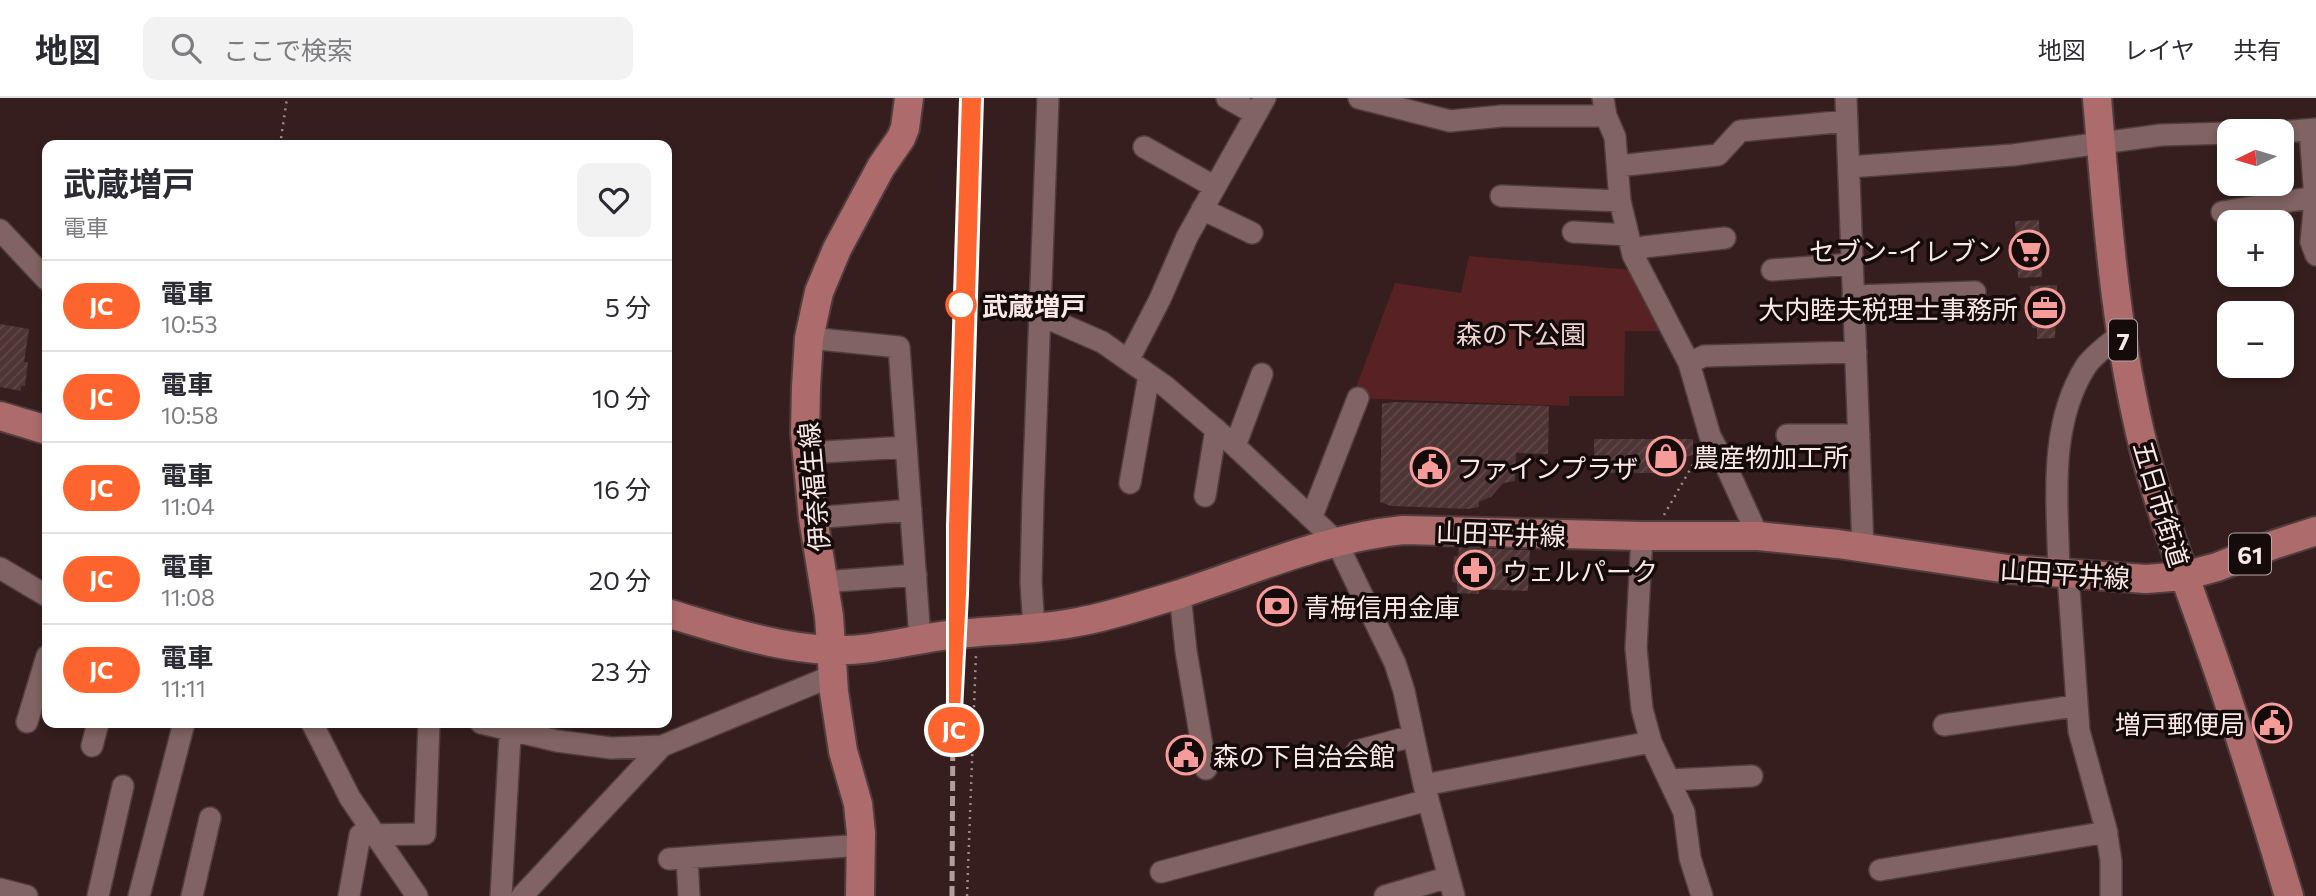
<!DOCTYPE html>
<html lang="ja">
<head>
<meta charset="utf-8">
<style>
  :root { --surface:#fff; --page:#f2f2f3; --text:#2b2b33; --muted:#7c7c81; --line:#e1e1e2 }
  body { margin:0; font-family:Commissioner,"Noto Sans JP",sans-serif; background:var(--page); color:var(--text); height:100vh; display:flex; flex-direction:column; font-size:26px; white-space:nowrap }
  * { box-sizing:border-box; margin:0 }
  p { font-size:23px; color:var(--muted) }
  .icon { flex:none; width:38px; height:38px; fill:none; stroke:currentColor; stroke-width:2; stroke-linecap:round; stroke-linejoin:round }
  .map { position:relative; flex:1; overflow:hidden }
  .sheet { position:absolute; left:42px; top:42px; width:630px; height:588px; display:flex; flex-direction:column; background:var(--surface); border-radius:14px; box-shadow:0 4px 10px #0003 }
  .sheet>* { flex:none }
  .badge { padding:0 14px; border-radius:23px; font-size:24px; line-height:46px }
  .needle { width:46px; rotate:265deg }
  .buttons { position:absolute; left:2217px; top:21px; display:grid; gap:14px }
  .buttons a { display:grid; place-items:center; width:77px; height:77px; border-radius:14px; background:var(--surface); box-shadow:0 4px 10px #0003; font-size:35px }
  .map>.badge { position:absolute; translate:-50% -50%; box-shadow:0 0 0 4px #fff }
  .round { display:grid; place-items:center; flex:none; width:74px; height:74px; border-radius:14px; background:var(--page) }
  .headline { display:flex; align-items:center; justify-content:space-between; height:119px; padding:0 21px }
  h1 { font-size:33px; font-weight:700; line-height:52px }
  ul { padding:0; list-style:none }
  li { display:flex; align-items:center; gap:21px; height:91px; padding:0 21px; border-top:2px solid var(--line) }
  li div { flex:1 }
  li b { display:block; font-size:26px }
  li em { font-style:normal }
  li .badge { min-width:77px; font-weight:700; text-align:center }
  header { display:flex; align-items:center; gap:42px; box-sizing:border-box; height:98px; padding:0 35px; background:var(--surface); border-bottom:2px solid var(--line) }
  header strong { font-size:33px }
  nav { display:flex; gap:38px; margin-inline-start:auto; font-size:24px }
  .search { width:490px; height:63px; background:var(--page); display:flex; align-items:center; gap:18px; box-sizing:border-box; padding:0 24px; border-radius:14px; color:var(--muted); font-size:26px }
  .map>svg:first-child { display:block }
</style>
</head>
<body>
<header>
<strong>地図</strong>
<div class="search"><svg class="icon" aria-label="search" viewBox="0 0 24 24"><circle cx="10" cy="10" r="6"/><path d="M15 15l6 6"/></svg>ここで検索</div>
<nav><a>地図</a><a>レイヤ</a><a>共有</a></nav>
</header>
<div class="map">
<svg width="2316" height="798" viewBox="0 0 2316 798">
  <defs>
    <pattern id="building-hatch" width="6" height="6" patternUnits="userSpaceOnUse" patternTransform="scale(1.75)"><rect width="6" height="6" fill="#4e3434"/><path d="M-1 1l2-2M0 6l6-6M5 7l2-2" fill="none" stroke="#604848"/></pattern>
  </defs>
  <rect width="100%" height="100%" fill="#361e1e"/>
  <path fill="#582224" d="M1469 158 1632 172 1668 233H1625L1624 298H1569V308L1352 300 1395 185 1461 195Z"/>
  <path fill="url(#building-hatch)" d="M2039 122 2042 179 2018 180 2015 123Z
    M2057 187V197H2062L2063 216H2056L2055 240 2037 241V230H2032L2030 188Z
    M0 226 29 231 24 264H28L25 288H21V293L0 289Z
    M1393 304 1549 308 1548 356 1516 355 1515 383 1503 385 1491 399 1479 404V409L1468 411 1391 408 1380 404 1382 306Z
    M1594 341H1693V357L1679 360 1677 375H1610L1608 365H1594Z
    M1459 450 1530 452 1528 493 1479 491V496L1457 495V485L1452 484 1454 458H1458Z
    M2279 610 2286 635 2269 641 2261 616Z
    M1187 640 1193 673 1180 675 1175 642Z"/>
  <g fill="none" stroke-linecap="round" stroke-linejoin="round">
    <defs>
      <path id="minor" d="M1227 0 1256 16
        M1359 0 1450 23 1502 18H1606
        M1603 0 1606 18 1615 39 1620 103 1633 157 1689 265 1710 338 1726 368 1758 438
        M1846 0 1863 450
        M2310 33 2315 102 2311 144 2316 157
        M2282 34 2316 31
        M1144 49 1215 89
        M1618 68 1718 57 1740 33 1847 23
        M1849 69 2013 57 2161 37 2230 35
        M1501 98 1620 103
        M1202 111 1252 135
        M2222 114 2315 99
        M0 132 47 182
        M1573 134 1628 137
        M1633 157 1644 149 1725 140
        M1772 172 1852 166
        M1853 198 1975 194
        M1040 217 1102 244 1165 288 1235 348 1336 443 1395 565 1404 593 1424 687 1454 798
        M809 240 899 249 920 541
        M1129 261 1160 201 1187 139 1265 0
        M1689 265 1704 258 1856 254
        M1787 337H1859
        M1235 348 1262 276
        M807 355 906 349
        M1130 385 1149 277
        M1205 398 1216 331
        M1312 418 1358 300
        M813 420 911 412
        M1642 438 1636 550 1642 611 1651 644 1684 714 1690 760 1702 798
        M0 470 47 498
        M2059 476C2058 407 2047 329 2086 268 2094 256 2111 245 2122 235
        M2068 477 2079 633 2106 731 2111 763V798
        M823 484 916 477
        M1180 496 1186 553 1206 671
        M1034 531 1031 484 1033 400 1048 0
        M27 624 47 558
        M312 625 350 700 417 798
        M481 625 557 643 611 650 662 648 832 578
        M1944 627 2075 608
        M92 648 98 625
        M1357 653 1413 638
        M1670 682 1752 678
        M1424 687 1651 644
        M687 760 689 798
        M669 761 862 747
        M1880 772 2107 734
        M1161 774 1428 702
        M0 791 27 798
        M98 798 123 688
        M139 798 184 625
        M192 798 210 720
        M349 798 360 737 425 736 429 625
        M501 798 510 638 514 633 516 625
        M522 798 662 648
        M1385 798 1449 779"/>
      <path id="major" d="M2097 0C2107 118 2115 236 2144 351 2166 434 2199 514 2226 596 2248 663 2269 731 2289 798
        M0 318 47 332
        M667 515C721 531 775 550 831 552 874 554 915 540 957 536 997 532 1038 532 1078 524 1112 518 1146 506 1180 496 1254 472 1324 440 1403 432L1642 438H1758L1838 446 2008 471 2146 481 2184 478 2217 469 2273 447 2316 433
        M860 798 861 735 858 706 843 653 834 594 829 518 813 420 805 335 806 289 809 240 819 194 837 151 881 69 901 40 905 30 909 0"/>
    </defs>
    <use href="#minor" stroke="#513d3e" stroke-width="24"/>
    <use href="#major" stroke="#513d3e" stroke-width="32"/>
    <path stroke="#9f8b8a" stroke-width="2.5" stroke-dasharray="2 5" stroke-linecap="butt" d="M280 47 287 0
      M988 220H998
      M1664 417 1699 356
      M967 798 976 556"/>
    <use href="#minor" stroke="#806362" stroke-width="21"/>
    <use href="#major" stroke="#ae6b6c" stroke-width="28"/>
    <path stroke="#b09d9c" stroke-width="5" stroke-dasharray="10 5" stroke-linecap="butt" d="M952 798 954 428 967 0"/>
  </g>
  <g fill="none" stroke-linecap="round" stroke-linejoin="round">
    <defs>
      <path id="line" d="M967 0 954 428V632L961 496 976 0"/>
    </defs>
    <use href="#line" stroke="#fff" stroke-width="16"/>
    <use href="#line" stroke="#fe642e" stroke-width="10"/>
  </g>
  <defs>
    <symbol id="supermarket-ring" viewBox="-11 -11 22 22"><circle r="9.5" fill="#160b0b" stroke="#f59b9a" stroke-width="1.5"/><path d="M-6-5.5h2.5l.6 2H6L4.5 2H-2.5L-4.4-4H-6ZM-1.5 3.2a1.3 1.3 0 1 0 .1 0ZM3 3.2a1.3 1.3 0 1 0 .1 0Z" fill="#f59b9a"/></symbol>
    <symbol id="office-ring" viewBox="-11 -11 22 22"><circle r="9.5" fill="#160b0b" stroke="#f59b9a" stroke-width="1.5"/><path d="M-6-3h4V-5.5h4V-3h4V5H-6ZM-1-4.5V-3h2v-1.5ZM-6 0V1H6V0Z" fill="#f59b9a"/></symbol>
    <symbol id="shop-ring" viewBox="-11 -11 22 22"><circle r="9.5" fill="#160b0b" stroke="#f59b9a" stroke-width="1.5"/><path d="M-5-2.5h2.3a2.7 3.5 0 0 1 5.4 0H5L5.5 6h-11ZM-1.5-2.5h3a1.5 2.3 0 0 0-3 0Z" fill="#f59b9a"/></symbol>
    <symbol id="civic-ring" viewBox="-11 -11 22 22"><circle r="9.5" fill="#160b0b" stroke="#f59b9a" stroke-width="1.5"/><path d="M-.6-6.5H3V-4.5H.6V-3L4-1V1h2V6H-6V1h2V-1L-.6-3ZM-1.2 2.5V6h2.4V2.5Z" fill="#f59b9a"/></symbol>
    <symbol id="pharmacy-ring" viewBox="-11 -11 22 22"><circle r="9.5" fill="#160b0b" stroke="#f59b9a" stroke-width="1.5"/><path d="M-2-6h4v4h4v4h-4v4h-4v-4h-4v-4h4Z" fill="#f59b9a"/></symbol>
    <symbol id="bank-ring" viewBox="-11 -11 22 22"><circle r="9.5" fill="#160b0b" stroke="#f59b9a" stroke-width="1.5"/><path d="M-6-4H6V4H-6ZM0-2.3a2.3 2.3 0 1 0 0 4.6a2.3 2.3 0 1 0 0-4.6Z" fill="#f59b9a"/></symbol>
  </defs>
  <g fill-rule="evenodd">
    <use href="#supermarket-ring" x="2007" y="130" width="44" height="44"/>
    <use href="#office-ring" x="2023" y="188" width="44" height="44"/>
    <use href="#shop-ring" x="1644" y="336" width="44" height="44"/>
    <use href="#civic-ring" x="1408" y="347" width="44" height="44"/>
    <use href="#pharmacy-ring" x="1453" y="450" width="44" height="44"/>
    <use href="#bank-ring" x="1255" y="486" width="44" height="44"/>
    <use href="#civic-ring" x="2250" y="603" width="44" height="44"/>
    <use href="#civic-ring" x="1164" y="635" width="44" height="44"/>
  </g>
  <circle fill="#fff" stroke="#fe642e" stroke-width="3.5" cx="961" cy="207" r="14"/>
  <g text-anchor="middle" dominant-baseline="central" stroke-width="7" stroke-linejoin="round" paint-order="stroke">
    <g fill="#160b0b" stroke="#b5a6a5" stroke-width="2">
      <rect x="2109" y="221.5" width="28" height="41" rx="5"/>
      <rect x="2229" y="435.5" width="42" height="41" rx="5"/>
    </g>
    <g font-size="24" font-weight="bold" fill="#f9e8e7">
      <text x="2123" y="242">7</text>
      <text x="2250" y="456">61</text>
    </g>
    <g font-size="26" fill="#f9e8e7" stroke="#160b0b" text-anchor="start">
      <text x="2002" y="152" text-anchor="end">セブン-イレブン</text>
      <text x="2018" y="210" text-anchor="end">大内睦夫税理士事務所</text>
      <text x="1693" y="358">農産物加工所</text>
      <text x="1457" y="369">ファインプラザ</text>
      <text x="1502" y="472">ウェルパーク</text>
      <text x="1304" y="508">青梅信用金庫</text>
      <text x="2245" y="625" text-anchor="end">増戸郵便局</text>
      <text x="1213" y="657">森の下自治会館</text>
    </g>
    <g font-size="26" font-weight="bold" fill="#f9e8e7" stroke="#160b0b" text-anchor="start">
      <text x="982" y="207">武蔵増戸</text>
    </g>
    <g font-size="26" fill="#eed4d3" stroke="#160b0b">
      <text x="1521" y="235">森の下公園</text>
    </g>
    <g font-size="26" fill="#f9e8e7" stroke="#160b0b">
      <text transform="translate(813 389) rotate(-95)">伊奈福生線</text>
      <text transform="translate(2162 406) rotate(73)">五日市街道</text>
      <text transform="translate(1501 435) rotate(2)">山田平井線</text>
      <text transform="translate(2065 475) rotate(4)">山田平井線</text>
    </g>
  </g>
</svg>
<div class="buttons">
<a><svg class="needle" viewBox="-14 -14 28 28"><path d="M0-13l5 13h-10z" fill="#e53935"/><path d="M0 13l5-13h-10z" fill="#7c7c81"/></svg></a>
<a>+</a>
<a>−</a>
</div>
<b class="badge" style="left:954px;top:632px;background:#fe642e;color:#fff">JC</b>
<section class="sheet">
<div class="headline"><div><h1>武蔵増戸</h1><p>電車</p></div><a class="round"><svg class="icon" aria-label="heart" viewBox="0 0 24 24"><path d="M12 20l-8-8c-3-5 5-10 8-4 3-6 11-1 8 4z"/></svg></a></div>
<ul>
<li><span class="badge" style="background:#fe642e;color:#fff">JC</span><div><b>電車</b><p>10:53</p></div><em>5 分</em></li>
<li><span class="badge" style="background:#fe642e;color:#fff">JC</span><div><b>電車</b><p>10:58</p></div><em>10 分</em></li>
<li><span class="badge" style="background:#fe642e;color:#fff">JC</span><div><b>電車</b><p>11:04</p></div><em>16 分</em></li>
<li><span class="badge" style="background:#fe642e;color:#fff">JC</span><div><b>電車</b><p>11:08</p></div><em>20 分</em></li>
<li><span class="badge" style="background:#fe642e;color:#fff">JC</span><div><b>電車</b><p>11:11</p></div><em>23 分</em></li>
</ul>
</section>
</div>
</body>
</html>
